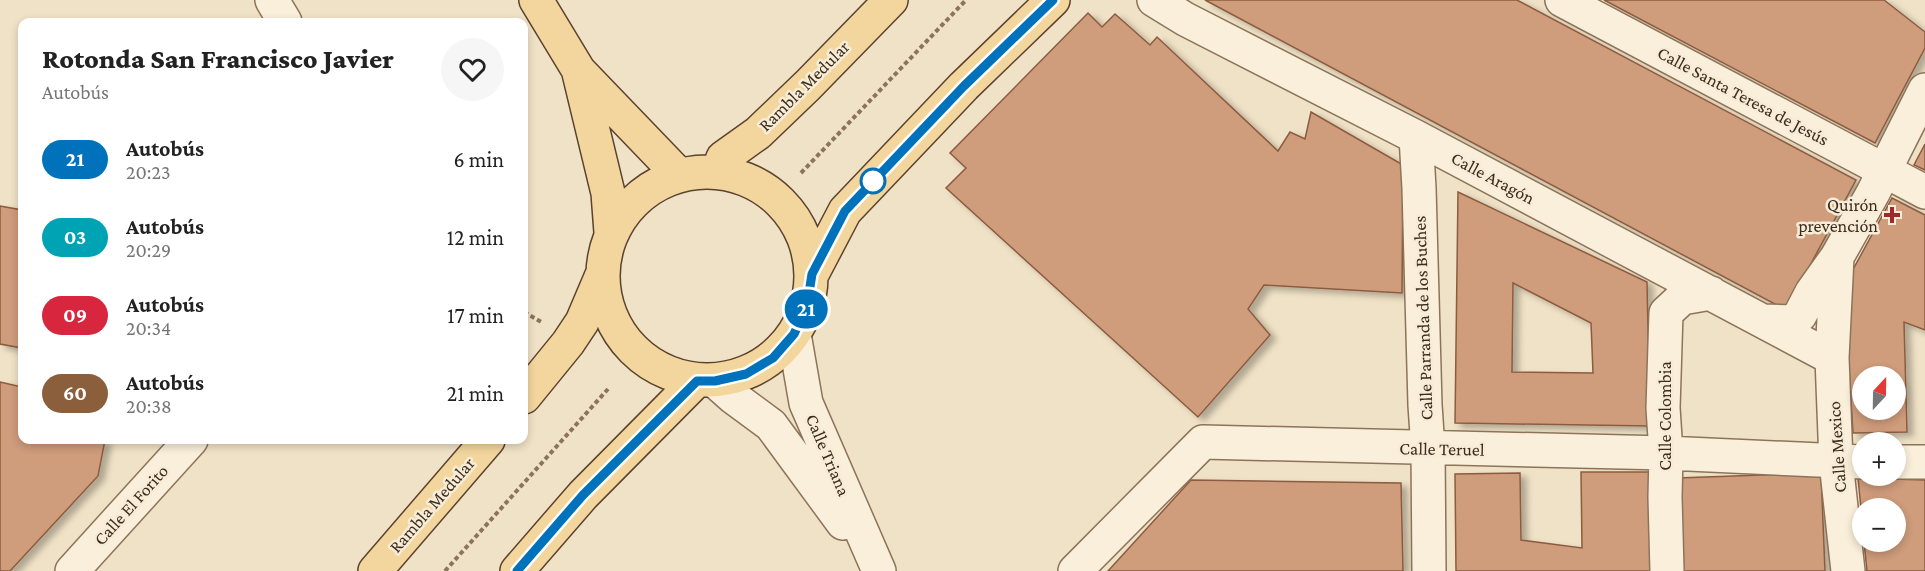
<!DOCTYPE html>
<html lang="es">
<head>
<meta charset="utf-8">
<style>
  :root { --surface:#fff; --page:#f6f6f6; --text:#222; --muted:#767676 }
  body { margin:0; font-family:"Crimson Pro",serif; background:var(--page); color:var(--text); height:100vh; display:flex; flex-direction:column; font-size:22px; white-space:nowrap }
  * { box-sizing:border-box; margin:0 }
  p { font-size:20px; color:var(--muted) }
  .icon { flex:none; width:33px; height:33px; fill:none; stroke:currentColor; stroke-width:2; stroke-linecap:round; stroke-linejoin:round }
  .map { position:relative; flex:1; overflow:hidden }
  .side { position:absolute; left:18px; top:18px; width:510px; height:426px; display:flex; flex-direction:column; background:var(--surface); border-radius:12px; box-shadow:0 3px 9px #0003 }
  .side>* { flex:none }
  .badge { padding:0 12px; border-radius:20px; font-size:21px; line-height:39px }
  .needle { width:39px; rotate:22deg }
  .buttons { position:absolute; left:1852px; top:366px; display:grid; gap:12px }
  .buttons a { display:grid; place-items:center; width:54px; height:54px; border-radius:50%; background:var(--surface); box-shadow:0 3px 9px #0003; font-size:30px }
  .map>.badge { position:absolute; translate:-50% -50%; box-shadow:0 0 0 3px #fff }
  .round { display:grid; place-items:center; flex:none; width:63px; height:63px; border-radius:32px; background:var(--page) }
  .headline { display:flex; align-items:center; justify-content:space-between; height:102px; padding:0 24px }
  h1 { font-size:28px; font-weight:800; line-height:45px }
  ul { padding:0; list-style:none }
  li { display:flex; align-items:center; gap:18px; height:78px; padding:0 24px }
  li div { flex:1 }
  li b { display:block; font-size:22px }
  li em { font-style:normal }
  li .badge { min-width:66px; font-weight:700; text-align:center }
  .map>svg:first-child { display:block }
</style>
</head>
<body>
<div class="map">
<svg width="1925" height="571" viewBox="0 0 1925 571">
  <defs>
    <filter id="shadow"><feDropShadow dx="6" dy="4" stdDeviation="3" flood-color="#0004"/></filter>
  </defs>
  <rect width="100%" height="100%" fill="#f0e2c6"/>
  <path fill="#cf9c7b" stroke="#8c5c40" stroke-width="1.5" fill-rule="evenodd" filter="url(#shadow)" d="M1205 0H1517L1856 180 1786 310Z
    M1604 0H1884L1925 32V48L1875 143Z
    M1088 13 1102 27 1115 14 1150 45 1157 37 1278 151 1290 132 1305 139 1311 112 1403 165 1402 293 1264 285 1248 309 1270 335 1198 417 946 188 966 168 950 153Z
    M1925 144V170L1914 165Z
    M1458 192 1647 282 1650 426 1455 423ZM1513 283 1591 323 1593 373 1512 372Z
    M1892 198 1925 215V330L1904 322 1907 432 1853 433 1844 286ZM1863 376H1896V410H1863Z
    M0 206 22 210V348L0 344Z
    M0 382 22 387V440H105L98 476 10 571H0Z
    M1581 472H1654L1656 571H1456L1455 474 1520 473 1521 540 1582 548Z
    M1821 473 1825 571H1681L1677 478Z
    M1858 478 1925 480V571H1867L1864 542H1896V508H1863V529Z
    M1191 480 1401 483 1403 571H1108Z"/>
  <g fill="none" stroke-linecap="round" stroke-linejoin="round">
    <defs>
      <path id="minor" d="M272 0 285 22
        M1154 0 1185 19 1416 137 1832 358
        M1562 0 1925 192
        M1416 137 1419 188 1425 405 1428 449 1429 571
        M1837 257 1832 358 1836 462 1848 571
        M1763 321 1793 322 1800 315 1812 292 1837 257 1873 193 1925 90
        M794 334 806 403 879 571
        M715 381 733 397 771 425 843 523
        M1896 462H1925
        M72 571 191 440
        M1075 571 1203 442 1666 453 1863 462
        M1667 571 1665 497 1666 453 1663 408 1666 313 1682 298 1711 293"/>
      <path id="major" d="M536 0 579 71 679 175
        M579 73 608 193 611 232
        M718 171 723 158 758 133 808 85 891 0
        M603 276a104 104 0 1 1 208 0a104 104 0 1 1-208 0Z
        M812 274 845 211 964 86 1053 0
        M524 397 568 343 582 322 602 275
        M375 571 488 440
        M517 571 583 495 697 380"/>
    </defs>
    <use href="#minor" stroke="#8c745b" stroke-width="36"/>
    <use href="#major" stroke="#5a422f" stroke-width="36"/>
    <path stroke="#8c745b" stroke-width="4" stroke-dasharray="4.5 3" stroke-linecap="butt" d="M801 173 966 0
      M524 312 543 323
      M445 571 608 389"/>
    <use href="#minor" stroke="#faefda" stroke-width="33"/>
    <use href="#major" stroke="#f3d69e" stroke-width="33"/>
  </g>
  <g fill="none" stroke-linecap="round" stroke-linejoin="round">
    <defs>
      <path id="line" d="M517 571 583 495 697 381H715L746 374 773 358 794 334 807 306 812 274 845 211 964 86 1053 0"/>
    </defs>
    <use href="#line" stroke="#fff" stroke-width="14"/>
    <use href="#line" stroke="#0072bc" stroke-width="9"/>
  </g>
  <circle fill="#fff" stroke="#0072bc" stroke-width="3" cx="873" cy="181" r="12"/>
  <path fill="#9d292d" stroke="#f7ecd6" stroke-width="2" d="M1889 206h6v6h6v6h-6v6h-6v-6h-6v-6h6z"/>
  <g text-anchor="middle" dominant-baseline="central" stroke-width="5" stroke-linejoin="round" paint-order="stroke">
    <g font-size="18" fill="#3c2c1f" stroke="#f7ecd6">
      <text transform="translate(804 86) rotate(-45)">Rambla Medular</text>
      <text transform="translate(1743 96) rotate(28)">Calle Santa Teresa de Jesús</text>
      <text transform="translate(1493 178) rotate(28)">Calle Aragón</text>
      <text transform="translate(1423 318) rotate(-92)">Calle Parranda de los Buches</text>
      <text transform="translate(1665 416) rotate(-90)">Calle Colombia</text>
      <text transform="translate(1837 447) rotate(-94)">Calle Mexico</text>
      <text transform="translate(1442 449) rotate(1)">Calle Teruel</text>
      <text transform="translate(828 455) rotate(67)">Calle Triana</text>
      <text transform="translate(131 505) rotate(-48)">Calle El Forito</text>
      <text transform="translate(432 505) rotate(-49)">Rambla Medular</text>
    </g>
    <g font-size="18" fill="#3c2c1f" stroke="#f7ecd6" text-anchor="end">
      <text x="1878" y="205">Quirón<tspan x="1878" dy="21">prevención</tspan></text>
    </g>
  </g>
</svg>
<div class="buttons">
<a><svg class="needle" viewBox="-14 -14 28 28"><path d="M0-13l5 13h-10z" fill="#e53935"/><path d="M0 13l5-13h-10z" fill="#767676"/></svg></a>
<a>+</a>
<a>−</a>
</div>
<b class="badge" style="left:806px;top:309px;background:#0072bc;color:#fff">21</b>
<section class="side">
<div class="headline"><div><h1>Rotonda San Francisco Javier</h1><p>Autobús</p></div><a class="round"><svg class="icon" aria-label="heart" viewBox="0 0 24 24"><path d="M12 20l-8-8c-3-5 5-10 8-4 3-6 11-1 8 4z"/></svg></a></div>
<ul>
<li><span class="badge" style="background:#0072bc;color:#fff">21</span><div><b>Autobús</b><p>20:23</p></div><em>6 min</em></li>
<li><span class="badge" style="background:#00a3b4;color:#fff">03</span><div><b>Autobús</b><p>20:29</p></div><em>12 min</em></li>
<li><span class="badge" style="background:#d7263d;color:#fff">09</span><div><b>Autobús</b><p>20:34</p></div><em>17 min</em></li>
<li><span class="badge" style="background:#8b5e3c;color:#fff">60</span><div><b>Autobús</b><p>20:38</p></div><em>21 min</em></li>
</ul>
</section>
</div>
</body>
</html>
